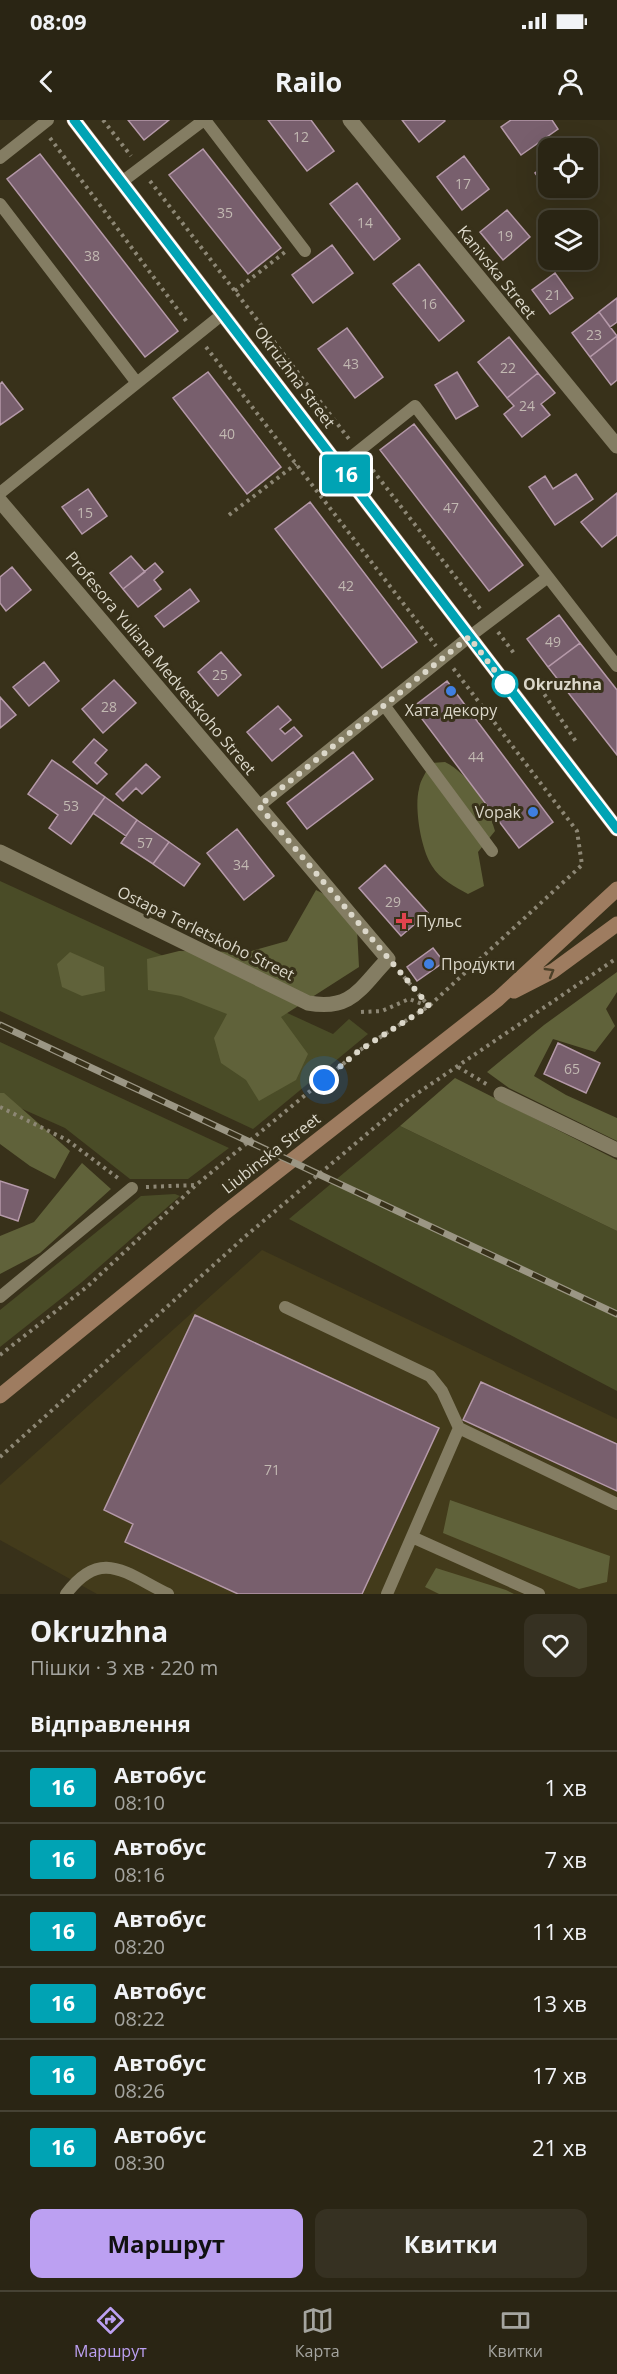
<!DOCTYPE html>
<html lang="uk">
<head>
<meta charset="utf-8">
<style>
  :root { --surface:#2a2514; --page:#363122; --text:#f1f3f6; --muted:#a5a5a0; --line:#464234; --accent:#bca0f2 }
  body { margin:0; font-family:"Open Sans",sans-serif; background:var(--page); color:var(--text); height:100vh; display:flex; flex-direction:column; font-size:22px; white-space:nowrap }
  * { box-sizing:border-box; margin:0 }
  p { font-size:20px; color:var(--muted) }
  .icon { flex:none; width:33px; height:33px; fill:none; stroke:currentColor; stroke-width:2; stroke-linecap:round; stroke-linejoin:round }
  .map { position:relative; height:1474px; overflow:hidden }
  .side { display:flex; flex-direction:column; background:var(--surface); flex:1 }
  .side>* { flex:none }
  .badge { padding:0 12px; border-radius:4px; font-size:21px; line-height:39px }
  .fabs { position:absolute; left:538px; top:18px; display:grid; gap:12px }
  .fabs a { display:grid; place-items:center; width:60px; height:60px; border-radius:12px; background:var(--surface); box-shadow:0 6px 24px #0002,0 0 0 2px var(--line); font-size:30px }
  .you { position:absolute; width:30px; height:30px; margin:-15px; border:4px solid #fff; border-radius:50%; background:#1a73e8; box-shadow:0 0 0 9px #1a73e833 }
  .map>.badge { position:absolute; translate:-50% -50%; box-shadow:0 0 0 3px #fff }
  h2 { padding:0 30px; font-size:22px; line-height:54px }
  .round { display:grid; place-items:center; flex:none; width:63px; height:63px; border-radius:12px; background:var(--page) }
  .overview { display:flex; align-items:center; justify-content:space-between; height:102px; padding:0 30px }
  h1 { font-size:28px; font-weight:700; line-height:45px }
  .button { display:flex; gap:12px; margin-top:auto; padding:12px 30px }
  .button a { flex:1; height:69px; border-radius:12px; background:var(--accent); color:#111; font-size:24px; font-weight:700; line-height:69px; text-align:center }
  .button a+a { background:var(--page); color:var(--text) }
  ul { padding:0; list-style:none }
  li { display:flex; align-items:center; gap:18px; height:72px; padding:0 30px; border-top:2px solid var(--line) }
  li div { flex:1 }
  li b { display:block; font-size:22px }
  li em { font-style:normal }
  li .badge { min-width:66px; font-weight:700; text-align:center }
  .status { display:flex; justify-content:space-between; align-items:center; height:42px; padding:0 30px; background:var(--surface); direction:ltr }
  .status svg { height:16px; fill:currentColor }
  header { display:flex; justify-content:space-between; align-items:center; height:78px; padding:0 30px; background:var(--surface); font-size:27px; font-weight:700 }
  .menu { display:flex; justify-content:space-around; align-items:center; height:84px; border-top:2px solid var(--line); background:var(--surface); font-size:16px; color:var(--muted) }
  .menu a { display:grid; justify-items:center; gap:3px }
  .menu .current { color:var(--accent) }
  .map>svg:first-child { display:block }
</style>
</head>
<body>
<div class="status"><b>08:09</b><svg viewBox="0 0 49 12"><path d="M0 12V9h3v3zM5 12V6h3v6zM10 12V3h3v9zM15 12V0h3v12zM26 1h20v11H26zM47 4h2v5h-2z"/></svg></div>
<header><svg class="icon" aria-label="back" viewBox="0 0 24 24"><path d="M15 5l-7 7 7 7"/></svg>Railo<svg class="icon" aria-label="person" viewBox="0 0 24 24"><circle cx="12" cy="8" r="4"/><path d="M4 21q1-7 8-7t8 7"/></svg></header>
<div class="map">
<svg width="617" height="1474" viewBox="0 0 617 1474">
  <rect width="100%" height="100%" fill="#38311a"/>
  <path fill="#433b1b" d="M262 1130 617 1299V1474H97L0 1420V1365Z"/>
  <path fill="#4a4c27" d="M0 761 333 914 349 899 368 914 253 1009 0 891Z
    M0 922 229 1028 188 1059H130L65 1008 0 979Z
    M400 1006 617 1111V1271L289 1099Z
    M175 1074 180 1076 82 1162 0 1227V1190L141 1076Z"/>
  <path fill="#60623a" d="M445 642C470 655 488 684 495 711L478 732 484 766 468 774C455 767 440 759 432 746 421 730 414 687 419 669 420 660 427 651 431 643Z
    M316 770 356 790 359 847 281 897 308 934 296 960 259 981 246 960 221 943 214 918 227 894 181 876 148 870 147 839 179 831 248 832 287 821Z
    M70 832 104 847 105 871 82 876 62 867 57 844Z
    M617 852V872L606 889 615 906 595 932 553 919 534 956 566 975 617 998V1021L509 968 487 952 544 905Z
    M455 958 617 1040V1111L400 1006Z
    M0 973H4L70 1031 55 1059 30 1046 0 1024Z
    M82 1043 111 1069 40 1133 0 1154V1116L34 1102Z
    M450 1380 610 1436 607 1462 579 1469 443 1413Z
    M436 1448 506 1470 514 1474H439L425 1467Z"/>
  <path fill="#785f6d" stroke="#b599a9" stroke-width="1.5" d="M128 0H169L144 20Z
    M268 0H311L334 31 307 51Z
    M402 0H444L445 1 419 22Z
    M511 0H552L558 9 521 35 501 7Z
    M203 29 281 128 248 154 169 55Z
    M40 34 178 211 145 237 7 59Z
    M464 36 489 69 462 90 437 57Z
    M549 43V68H567L553 78 535 53Z
    M357 63 400 119 374 140 330 84Z
    M507 90 530 117 503 140 480 112Z
    M332 125 353 153 313 183 292 155Z
    M419 144 464 201 439 221 393 164Z
    M555 153 573 178 550 194 532 170Z
    M617 178V202L610 207 599 192Z
    M599 192 617 216 590 237 572 213Z
    M347 208 383 257 355 278 318 229Z
    M617 216V260L611 265 590 237Z
    M509 217 538 253 507 278 478 242Z
    M208 252 281 347 247 374 173 278Z
    M457 252 478 286 456 299 435 265Z
    M538 253 555 273 541 284 550 295 522 317 504 294 514 286 507 278Z
    M2 262 23 289 0 305V264Z
    M414 304 523 445 489 471 380 330Z
    M576 354 593 379 555 405 529 367 545 356 553 369Z
    M88 369 107 396 82 414 62 387Z
    M617 373V415L602 427 581 402Z
    M310 382 417 522 382 548 275 409Z
    M131 436 145 452 123 469 110 453Z
    M155 443 163 452 154 460 161 469 138 487 123 469Z
    M12 447 31 470 6 491 0 483V457Z
    M190 469 199 481 164 507 155 496Z
    M559 495 580 523 548 547 527 519Z
    M580 523 617 570V635L548 547Z
    M221 532 241 555 218 576 198 552Z
    M44 542 59 561 29 586 13 567Z
    M114 560 136 583 103 613 82 589Z
    M447 561 553 702 519 728 413 587Z
    M0 577 16 595 0 608Z
    M278 586 291 600 280 609 285 614 294 607 302 616 272 641 247 612Z
    M94 619 107 630 95 643 107 654 97 664 73 642Z
    M353 632 373 659 307 709 287 683Z
    M52 640 105 677 71 724 49 708 58 695 28 674Z
    M146 644 160 657 142 674 136 668 123 681 116 674Z
    M105 677 137 700 126 716 93 693Z
    M137 700 169 722 153 744 121 723Z
    M237 709 274 756 244 780 207 733Z
    M169 722 200 744 184 766 153 744Z
    M385 745 428 793 401 816 359 768Z
    M433 828 444 842 417 861 407 847Z
    M558 923 600 943 586 973 544 954Z
    M0 1061 28 1070 18 1101 0 1095Z
    M195 1195 439 1308 362 1474H238L125 1422 133 1404 104 1390Z
    M481 1262 617 1324V1371L463 1300Z"/>
  <g fill="none" stroke-linecap="round" stroke-linejoin="round">
    <path stroke="#8d8775" stroke-width="4" stroke-dasharray="3 4.5" stroke-linecap="butt" d="M103 0 131 36
      M50 18 187 202
      M150 61 349 319
      M235 171 285 132
      M206 227 436 526
      M368 344 481 490
      M229 395 296 344
      M498 512 516 536
      M536 562 577 623
      M399 851 427 884
      M361 892 382 891 409 879 428 886
      M458 947 488 965
      M0 987 67 1020 118 1058
      M146 1067 196 1065
      M0 1235 88 1166 196 1065 360 930 429 886 582 745 577 711 453 548
      M0 1337 248 1114 406 981 617 838"/>
    <path stroke="#847d63" stroke-width="12" d="M205 0 305 131
      M0 38 48 0
      M123 61 204 0
      M0 84 137 263
      M0 373 224 193
      M548 457 617 546
      M384 585 492 731
      M259 686 469 517 548 457 415 286 340 346
      M0 1177 132 1068
      M285 1187 430 1256 442 1271 459 1308 617 1384
      M412 1417 539 1474
      M66 1474C101 1427 125 1453 168 1474
      M387 1474 459 1308"/>
    <path stroke="#847d63" stroke-width="15" d="M350 0 617 326
      M0 381 388 839C360 868 352 891 308 883L0 732
      M501 974 617 1030"/>
    <path stroke="#9e7c60" stroke-width="15" d="M74 0 617 709
      M514 871 553 851 617 804
      M0 1276 222 1095 498 879 617 769"/>
    <defs>
      <path id="rail" d="M0 905 617 1194"/>
    </defs>
    <use href="#rail" stroke="#9b9684" stroke-width="7"/>
    <use href="#rail" stroke="#38311a" stroke-width="4.5" stroke-dasharray="14" stroke-linecap="butt"/>
  </g>
  <defs><path id="oneway-chevron" d="M-2-3.5L2.5 0L-2 3.5" fill="none" stroke-width="1.6" stroke-linecap="round" stroke-linejoin="round" transform="scale(1.5)"/></defs>
  <use stroke="#4c4028" href="#oneway-chevron" transform="translate(550 852) rotate(-30)"/>
  <g fill="none" stroke-linecap="round" stroke-linejoin="round">
    <defs>
      <path id="line" d="M74 0 617 709"/>
    </defs>
    <use href="#line" stroke="#fff" stroke-width="14"/>
    <use href="#line" stroke="#00a3b4" stroke-width="9"/>
    <path stroke="#dbd7c9" stroke-width="6" stroke-dasharray="0 10.8" d="M324 960 360 930 429 886 259 686 469 517 505 564"/>
  </g>
  <circle fill="#fff" stroke="#00a3b4" stroke-width="3" cx="505" cy="564" r="12"/>
  <g fill="#3f7fe0" stroke="#38311a" stroke-width="2">
    <circle cx="451" cy="571" r="6"/>
    <circle cx="533" cy="692" r="6"/>
    <circle cx="429" cy="844" r="6"/>
  </g>
  <path fill="#e0444e" stroke="#38311a" stroke-width="2" d="M401 792h6v6h6v6h-6v6h-6v-6h-6v-6h6z"/>
  <g text-anchor="middle" dominant-baseline="central" stroke-width="6" stroke-linejoin="round" paint-order="stroke">
    <g font-size="14" fill="#c2b9b2">
      <text x="301" y="16">12</text>
      <text x="463" y="63">17</text>
      <text x="225" y="92">35</text>
      <text x="365" y="102">14</text>
      <text x="505" y="115">19</text>
      <text x="92" y="135">38</text>
      <text x="553" y="174">21</text>
      <text x="429" y="183">16</text>
      <text x="594" y="214">23</text>
      <text x="351" y="243">43</text>
      <text x="508" y="247">22</text>
      <text x="527" y="285">24</text>
      <text x="227" y="313">40</text>
      <text x="451" y="387">47</text>
      <text x="85" y="392">15</text>
      <text x="346" y="465">42</text>
      <text x="553" y="521">49</text>
      <text x="220" y="554">25</text>
      <text x="109" y="586">28</text>
      <text x="476" y="636">44</text>
      <text x="71" y="685">53</text>
      <text x="145" y="722">57</text>
      <text x="241" y="744">34</text>
      <text x="393" y="781">29</text>
      <text x="572" y="948">65</text>
      <text x="272" y="1349">71</text>
    </g>
    <g font-size="16" fill="#dbd7c9" stroke="#38311a">
      <text transform="translate(497 152) rotate(51)">Kanivska Street</text>
      <text transform="translate(295 257) rotate(53)">Okruzhna Street</text>
      <text transform="translate(161 543) rotate(50)">Profesora Yuliana Medvetskoho Street</text>
      <text transform="translate(206 813) rotate(26)">Ostapa Terletskoho Street</text>
      <text transform="translate(271 1033) rotate(-38)">Liubinska Street</text>
    </g>
    <g font-size="16" font-weight="bold" fill="#dbd7c9" stroke="#38311a" text-anchor="start">
      <text x="523" y="564">Okruzhna</text>
    </g>
    <g font-size="16" fill="#dbd7c9" stroke="#38311a" text-anchor="start">
      <text x="451" y="590" text-anchor="middle">Хата декору</text>
      <text x="521" y="692" text-anchor="end">Vopak</text>
      <text x="416" y="801">Пульс</text>
      <text x="441" y="844">Продукти</text>
    </g>
  </g>
</svg>
<div class="fabs">
<a><svg class="icon" aria-label="locate" viewBox="0 0 24 24"><circle cx="12" cy="12" r="6"/><path d="M12 2v4M12 18v4M2 12h4M18 12h4"/></svg></a>
<a><svg class="icon" aria-label="layers" viewBox="0 0 24 24"><path d="M12 4l9 5-9 5-9-5zM3 14l9 5 9-5"/></svg></a>
</div>
<div class="you" style="left:324px;top:960px"></div>
<b class="badge" style="left:346px;top:354px;background:#00a3b4;color:#fff">16</b>
</div>
<section class="side">
<div class="overview"><div><h1>Okruzhna</h1><p>Пішки · 3 хв · 220 m</p></div><a class="round"><svg class="icon" aria-label="heart" viewBox="0 0 24 24"><path d="M12 20l-8-8c-3-5 5-10 8-4 3-6 11-1 8 4z"/></svg></a></div>
<h2>Відправлення</h2>
<ul>
<li><span class="badge" style="background:#00a3b4;color:#fff">16</span><div><b>Автобус</b><p>08:10</p></div><em>1 хв</em></li>
<li><span class="badge" style="background:#00a3b4;color:#fff">16</span><div><b>Автобус</b><p>08:16</p></div><em>7 хв</em></li>
<li><span class="badge" style="background:#00a3b4;color:#fff">16</span><div><b>Автобус</b><p>08:20</p></div><em>11 хв</em></li>
<li><span class="badge" style="background:#00a3b4;color:#fff">16</span><div><b>Автобус</b><p>08:22</p></div><em>13 хв</em></li>
<li><span class="badge" style="background:#00a3b4;color:#fff">16</span><div><b>Автобус</b><p>08:26</p></div><em>17 хв</em></li>
<li><span class="badge" style="background:#00a3b4;color:#fff">16</span><div><b>Автобус</b><p>08:30</p></div><em>21 хв</em></li>
</ul>
<div class="button"><a>Маршрут</a><a>Квитки</a></div>
</section>
<nav class="menu">
<a class="current"><svg class="icon" aria-label="directions" viewBox="0 0 24 24"><path d="M12 3l9 9-9 9-9-9zM9 14v-3h6M13 9l2 2-2 2"/></svg>Маршрут</a>
<a><svg class="icon" aria-label="map" viewBox="0 0 24 24"><path d="M3 6l6-2 6 2 6-2v14l-6 2-6-2-6 2zM9 4v14M15 6v14"/></svg>Карта</a>
<a><svg class="icon" aria-label="tickets" viewBox="0 0 24 24"><path d="M3 7h18v10H3zM15 7v10"/></svg>Квитки</a>
</nav>
</body>
</html>
